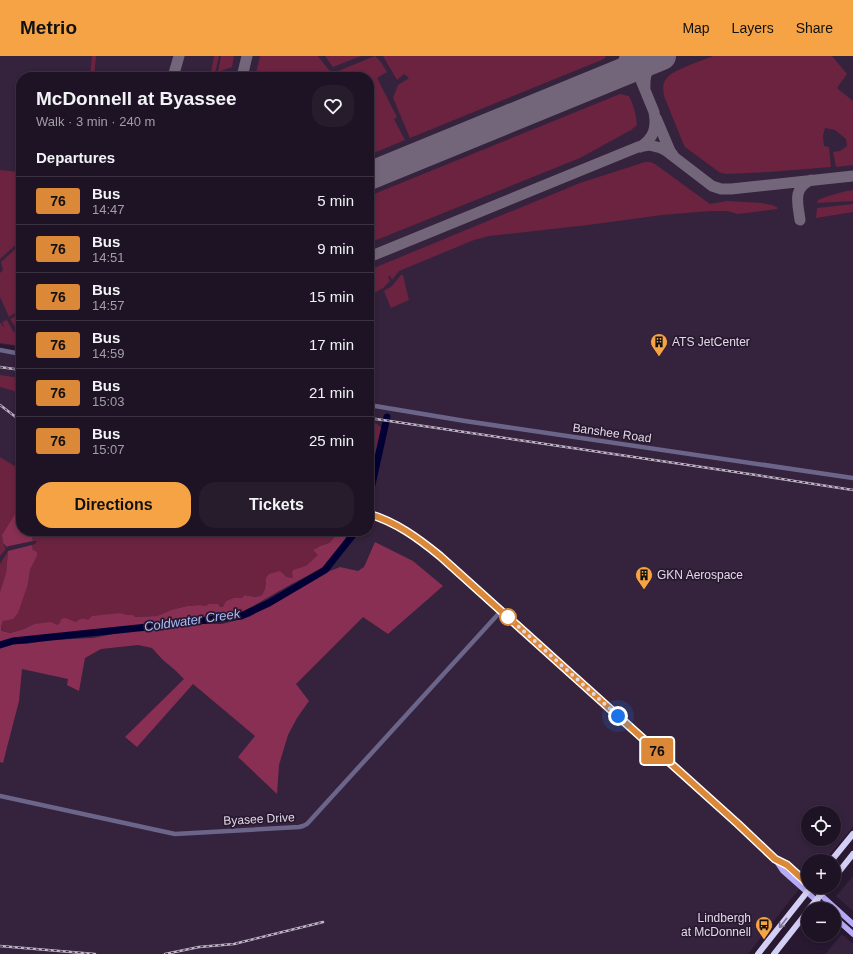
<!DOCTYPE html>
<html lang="en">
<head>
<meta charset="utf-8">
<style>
  :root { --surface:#1e1324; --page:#261c2c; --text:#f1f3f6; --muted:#a19ea6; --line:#3c3241; --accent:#f5a345 }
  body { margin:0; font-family:Helvetica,sans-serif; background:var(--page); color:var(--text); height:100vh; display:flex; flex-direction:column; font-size:15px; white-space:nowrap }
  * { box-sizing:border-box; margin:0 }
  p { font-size:13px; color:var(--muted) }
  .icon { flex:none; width:22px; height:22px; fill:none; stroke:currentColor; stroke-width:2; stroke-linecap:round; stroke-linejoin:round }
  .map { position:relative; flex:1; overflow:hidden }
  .drawer { position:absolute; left:16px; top:16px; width:358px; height:464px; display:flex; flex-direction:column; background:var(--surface); border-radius:16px; box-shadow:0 2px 6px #0003,0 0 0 1px var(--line) }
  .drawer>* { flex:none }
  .badge { padding:0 8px; border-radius:3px; font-size:14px; line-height:26px }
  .controls { position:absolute; left:801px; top:750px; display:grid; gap:8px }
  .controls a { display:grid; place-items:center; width:40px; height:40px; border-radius:50%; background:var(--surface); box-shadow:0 2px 6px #0003,0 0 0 1px var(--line); font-size:20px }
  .you { position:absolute; width:20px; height:20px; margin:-10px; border:3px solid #fff; border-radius:50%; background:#1a73e8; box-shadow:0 0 0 6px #1a73e833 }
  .map>.badge { position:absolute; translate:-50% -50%; box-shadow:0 0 0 2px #fff }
  h2 { padding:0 20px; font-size:15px; line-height:36px }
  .round { display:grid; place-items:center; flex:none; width:42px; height:42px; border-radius:16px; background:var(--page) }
  .summary { display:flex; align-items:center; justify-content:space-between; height:68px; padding:0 20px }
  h1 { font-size:19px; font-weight:700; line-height:30px }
  .primary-button { display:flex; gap:8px; margin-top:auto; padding:8px 20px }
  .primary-button a { flex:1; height:46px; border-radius:16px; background:var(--accent); color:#111; font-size:16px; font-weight:700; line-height:46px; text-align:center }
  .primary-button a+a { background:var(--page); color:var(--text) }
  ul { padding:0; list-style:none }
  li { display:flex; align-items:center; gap:12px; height:48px; padding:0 20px; border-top:1px solid var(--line) }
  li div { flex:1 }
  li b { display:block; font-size:15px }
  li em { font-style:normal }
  li .badge { min-width:44px; font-weight:700; text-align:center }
  header { display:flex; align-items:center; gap:24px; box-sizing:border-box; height:56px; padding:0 20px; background:var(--accent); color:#111 }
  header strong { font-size:19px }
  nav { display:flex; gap:22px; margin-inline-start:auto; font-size:14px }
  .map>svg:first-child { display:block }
</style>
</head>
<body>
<header>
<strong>Metrio</strong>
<nav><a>Map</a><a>Layers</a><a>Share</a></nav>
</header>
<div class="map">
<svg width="853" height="898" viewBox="0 0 853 898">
  <rect width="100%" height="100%" fill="#281930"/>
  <path fill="#35223d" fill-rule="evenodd" d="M0 0H853V771L824 805H808V823L791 843 748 898H0V293L21 296V475H369V21H21V291L0 288ZM808 757H834V783H808Z
    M853 820V855L836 840Z
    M842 878 853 888V898H825Z"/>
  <path fill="#6b2340" d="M92 0H96L94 21H90Z
    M214 0H219L214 21H210Z
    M221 0H234L232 11 218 16Z
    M260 0H318L328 13 332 16 338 15 375 0 381 6 387 16 377 22 397 61 394 63 405 84 369 99V21H255Z
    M325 0H361L333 11Z
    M383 0H606L604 3 410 82 393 42 398 29 409 22 404 18 397 24Z
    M713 0H832L847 18 837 32 853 45V109L836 111 833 96 840 95 847 90 846 83 835 74 825 72 823 80 824 90 829 91 831 111 769 116 726 118 719 116 685 91 683 87 664 40C663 34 662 27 667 22 674 13 702 5 713 0Z
    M620 38 629 40C634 50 636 59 637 69L631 74 580 102 369 187V140Z
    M645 106H650L655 108 710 148 727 145 762 147 772 149 777 151V153L738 158 727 155H710L662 159 588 169 489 180 474 184 399 215 392 224 390 220H388L390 225 383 232 369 240V214L580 127Z
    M0 114 21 116V184L0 203Z
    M853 134V145L817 147 818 144C830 139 840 136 853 134Z
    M853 148V156L816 162 817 152Z
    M21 188V253L9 261 0 241V217L3 214 1 206Z
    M401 219H403L409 244 391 252 384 235 392 230Z
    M20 258 21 261V277L17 274 10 263Z
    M7 264 13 275 21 280V290L0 287V267H1L3 271H4L2 266Z
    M0 319 21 322V337L0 331Z
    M369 367 377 368 382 372 369 425 370 380 369 379Z
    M0 401 21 414V448L2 479 3 487 6 493 0 500Z
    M31 475H340L329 487 320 490 313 494 319 499 293 522 287 521 280 515 265 527V533L262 539 256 541 244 539 242 542H234L223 551 206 550 200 549 187 550 171 554 157 560 134 561 133 559H128L120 557 88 564 76 566 70 564 57 570 34 568 24 573 10 577 3 575 1 571 3 565 28 528 30 514 37 500 33 494 32 489 35 488 37 485H33Z
    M8 495 6 517 0 536V508Z"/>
  <path fill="#892f53" d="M21 448V475H31L33 485 9 490 7 491 3 487 2 479Z
    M340 475H350L342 488 322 512 288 530 239 558 13 583 0 586V536L6 517 8 495 32 489 33 494 37 496V500L30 514 28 528 18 557 13 563 3 565 1 571 2 575 10 577 24 573 34 568 51 566 57 569 60 567 61 563 65 562 76 566C80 562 83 562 88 564L92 560 120 557 128 559H133L135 561 157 560 171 554 187 550 200 549 206 550 209 548H218L220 551H223L226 545 234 542H242L244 539 256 541 262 539 265 533 266 522 269 518 280 515 287 521 293 522 292 517 293 514 306 510 318 499 313 494 320 490 329 487Z
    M375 486 413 505 443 530 388 578 363 561 296 628 309 645 297 662 288 679 279 709 277 738 238 701 255 680 193 628 137 691 125 681 184 623 176 615 162 603 152 592 138 589 101 593 85 602 79 635 67 629 68 623 22 613 19 645 3 707 0 706V592L13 588H26L50 584 93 582 134 574 165 572 195 568H222L249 561 325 517 340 511 358 515 364 511Z"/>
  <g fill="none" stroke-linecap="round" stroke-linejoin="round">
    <path stroke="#030035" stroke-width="7" d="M369 442 387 361
      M0 589 13 585 157 570 241 560 269 547 325 514 356 475"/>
    <path stroke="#74667a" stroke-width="11" d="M631 0 654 56C657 72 654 82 640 91
      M173 21 179 0
      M242 21 247 0
      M606 22C617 16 623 13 625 0
      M645 31C644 14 651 8 664 0
      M656 62 670 95 673 99
      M800 164C798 148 792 132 811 124
      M369 201 638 91 649 89 661 92 665 94 712 130 721 133H731L853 120"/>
    <path stroke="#74667a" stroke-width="28" d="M369 120 662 0"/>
    <path stroke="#6b658a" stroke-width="4.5" d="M0 294 21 298
      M369 349 465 365 853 422
      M0 740 175 778 299 771 303 770 307 768 501 555"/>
    <path stroke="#b7aaf6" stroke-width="5.5" d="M432 494 738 768 775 803 783 815 826 853
      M775 803 787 809 808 828
      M812 831 853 868
      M834 861 853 878"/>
    <path stroke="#d4cff4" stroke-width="6" d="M831 805 853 778
      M834 822 853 798
      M809 853 827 831
      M758 898 811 831
      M774 898 808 855"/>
    <defs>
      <path id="rail" d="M0 311 21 314
        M0 349 21 365
        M369 362 756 419 853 434
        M0 890 95 898
        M165 898 199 891 234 888 323 866"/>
    </defs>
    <use href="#rail" stroke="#bfb4c5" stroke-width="2.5"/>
    <use href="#rail" stroke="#281930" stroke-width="1" stroke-dasharray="3" stroke-linecap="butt"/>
  </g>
  <defs><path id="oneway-shaft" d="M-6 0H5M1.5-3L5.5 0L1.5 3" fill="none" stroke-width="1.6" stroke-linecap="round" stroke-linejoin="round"/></defs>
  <use stroke="#7e7492" href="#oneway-shaft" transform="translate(783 867) rotate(128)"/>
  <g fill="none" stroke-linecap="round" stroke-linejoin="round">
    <defs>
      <path id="line" d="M369 458C396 466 418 482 440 500L738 768 775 803 787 809 808 828"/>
    </defs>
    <use href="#line" stroke="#fff" stroke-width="9"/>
    <use href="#line" stroke="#db8839" stroke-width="6"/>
    <path stroke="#e2d8e7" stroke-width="4" stroke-dasharray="0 7.2" d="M508 561 618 660"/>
  </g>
  <defs>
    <symbol id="building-pin" viewBox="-11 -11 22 30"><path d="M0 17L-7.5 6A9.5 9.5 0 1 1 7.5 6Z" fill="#f5a345" stroke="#281930"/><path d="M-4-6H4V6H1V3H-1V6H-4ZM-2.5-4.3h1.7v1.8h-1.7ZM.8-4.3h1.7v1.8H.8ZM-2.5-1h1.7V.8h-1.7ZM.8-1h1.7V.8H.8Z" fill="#111"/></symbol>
    <symbol id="bus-pin" viewBox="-11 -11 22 30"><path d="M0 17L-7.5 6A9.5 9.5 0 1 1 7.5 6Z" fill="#f5a345" stroke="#281930"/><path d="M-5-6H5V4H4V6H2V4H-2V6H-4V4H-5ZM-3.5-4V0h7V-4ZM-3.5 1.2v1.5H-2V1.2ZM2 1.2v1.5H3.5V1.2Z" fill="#111"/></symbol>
  </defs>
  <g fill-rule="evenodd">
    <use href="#building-pin" x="649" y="276" width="20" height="27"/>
    <use href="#building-pin" x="634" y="509" width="20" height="27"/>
    <use href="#bus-pin" x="754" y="859" width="20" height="27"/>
  </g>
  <circle fill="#fff" stroke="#db8839" stroke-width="2" cx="508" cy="561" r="8"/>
  <g text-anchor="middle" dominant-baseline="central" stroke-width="3.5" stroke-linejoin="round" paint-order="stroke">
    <g font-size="12" fill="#e2d8e7" stroke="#281930" text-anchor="start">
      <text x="672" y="286">ATS JetCenter</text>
      <text x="657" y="519">GKN Aerospace</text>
      <text x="751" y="862" text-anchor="end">Lindbergh<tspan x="751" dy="14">at McDonnell</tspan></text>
    </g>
    <g font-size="12" fill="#e2d8e7" stroke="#281930">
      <text transform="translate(612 377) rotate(8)">Banshee Road</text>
      <text transform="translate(259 763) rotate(-3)">Byasee Drive</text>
    </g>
    <g font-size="13" font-style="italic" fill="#a7bdfe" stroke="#281930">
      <text transform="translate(192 564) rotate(-8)">Coldwater Creek</text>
    </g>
  </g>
</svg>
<div class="controls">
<a><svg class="icon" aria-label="locate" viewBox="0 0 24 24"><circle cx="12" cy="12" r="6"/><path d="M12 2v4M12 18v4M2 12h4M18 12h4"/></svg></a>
<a>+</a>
<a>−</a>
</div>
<div class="you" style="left:618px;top:660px"></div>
<b class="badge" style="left:657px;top:695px;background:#db8839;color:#111">76</b>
<section class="drawer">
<div class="summary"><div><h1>McDonnell at Byassee</h1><p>Walk · 3 min · 240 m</p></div><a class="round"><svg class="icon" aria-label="heart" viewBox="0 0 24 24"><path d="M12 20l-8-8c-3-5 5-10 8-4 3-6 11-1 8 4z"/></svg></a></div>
<h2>Departures</h2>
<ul>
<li><span class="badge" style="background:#db8839;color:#111">76</span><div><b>Bus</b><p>14:47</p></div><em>5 min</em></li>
<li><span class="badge" style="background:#db8839;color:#111">76</span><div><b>Bus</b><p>14:51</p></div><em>9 min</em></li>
<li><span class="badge" style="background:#db8839;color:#111">76</span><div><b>Bus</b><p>14:57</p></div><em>15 min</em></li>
<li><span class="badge" style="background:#db8839;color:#111">76</span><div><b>Bus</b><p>14:59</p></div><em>17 min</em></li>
<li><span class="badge" style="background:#db8839;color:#111">76</span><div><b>Bus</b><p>15:03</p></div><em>21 min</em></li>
<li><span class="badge" style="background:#db8839;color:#111">76</span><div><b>Bus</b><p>15:07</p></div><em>25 min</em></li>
</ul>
<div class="primary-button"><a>Directions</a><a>Tickets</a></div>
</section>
</div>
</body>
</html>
